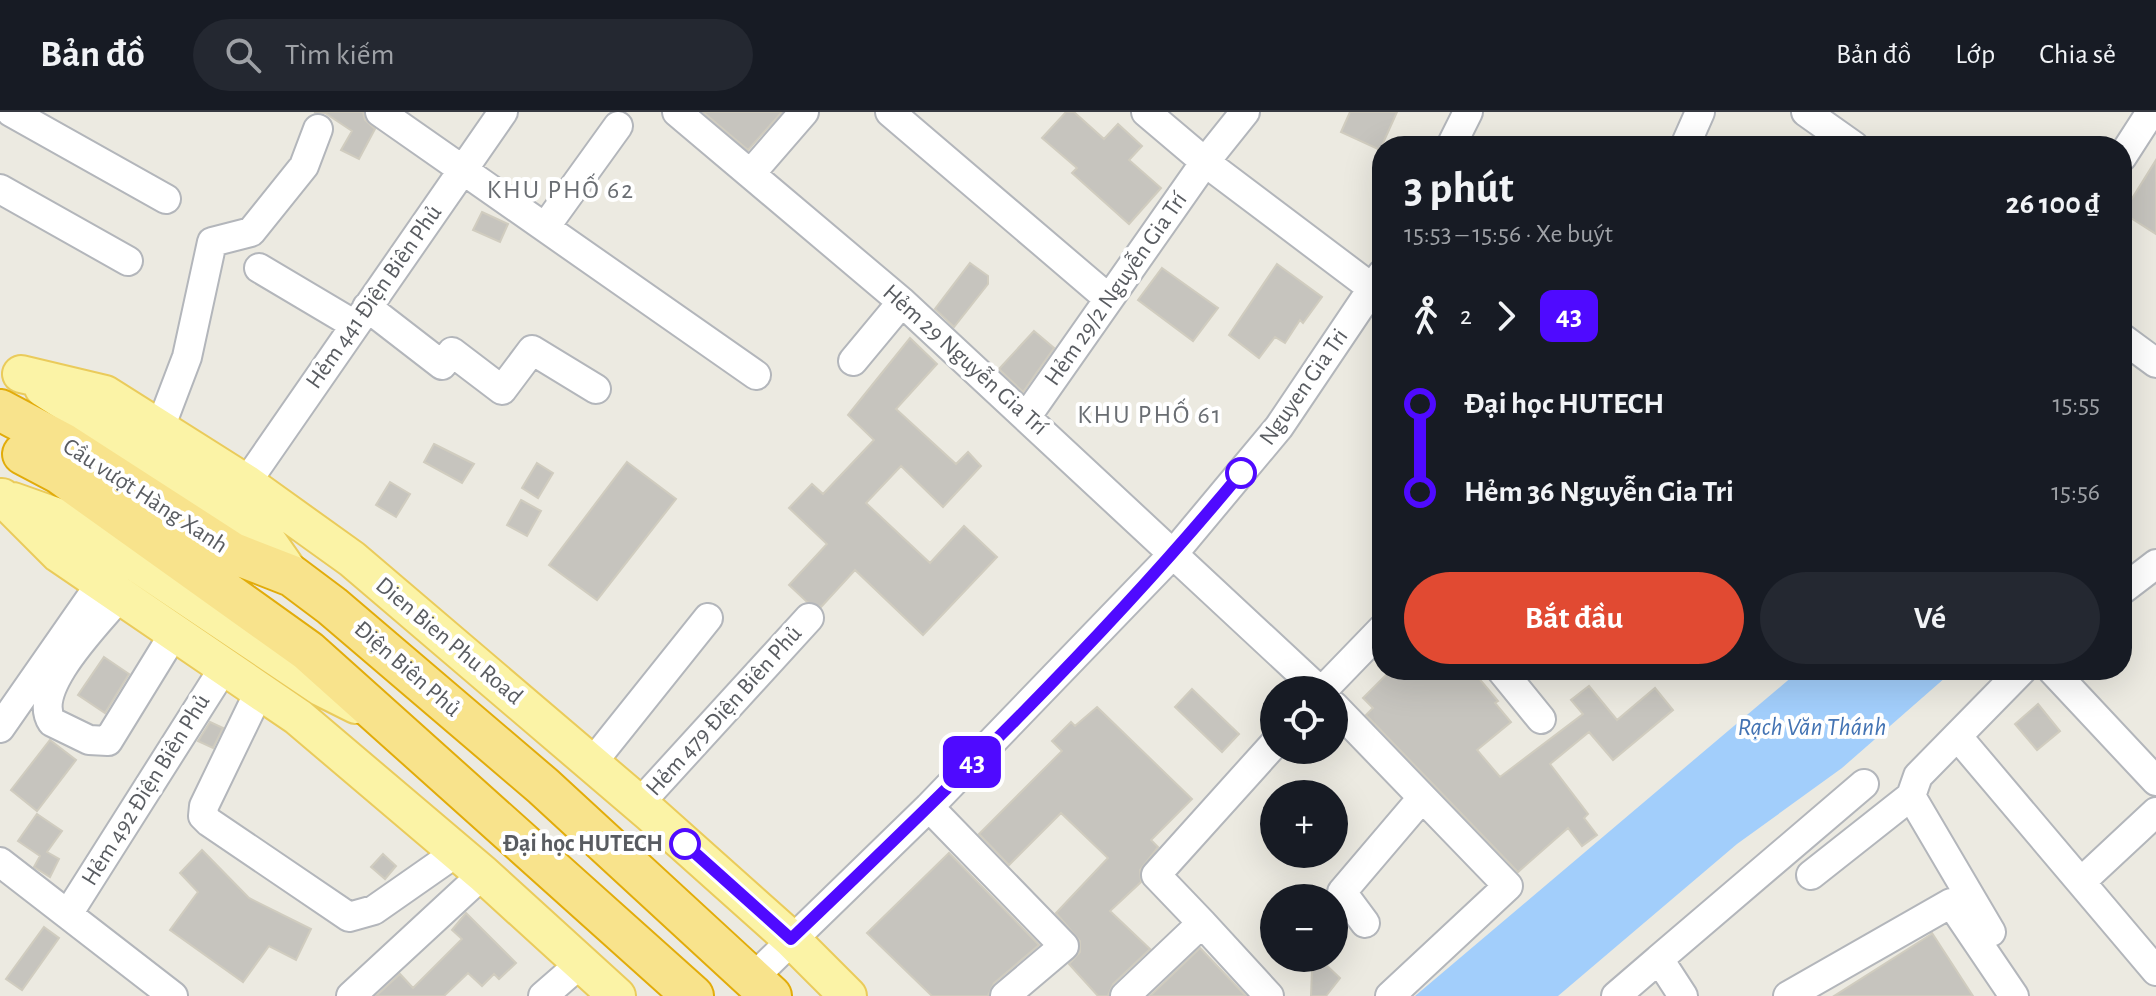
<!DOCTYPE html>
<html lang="vi">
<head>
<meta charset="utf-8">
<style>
  :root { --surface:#171b24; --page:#242831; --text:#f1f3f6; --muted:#9ea1a6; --line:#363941; --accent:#e14a32 }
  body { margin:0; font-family:"Alegreya Sans",sans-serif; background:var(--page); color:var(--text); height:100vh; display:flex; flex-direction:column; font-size:30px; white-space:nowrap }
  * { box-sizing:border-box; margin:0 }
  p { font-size:26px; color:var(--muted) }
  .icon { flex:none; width:44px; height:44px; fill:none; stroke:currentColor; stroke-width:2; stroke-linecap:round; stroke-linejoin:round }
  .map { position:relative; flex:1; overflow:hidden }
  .sheet { position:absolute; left:1372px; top:24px; width:760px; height:544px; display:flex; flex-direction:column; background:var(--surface); border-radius:32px; box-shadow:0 8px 32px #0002 }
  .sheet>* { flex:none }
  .badge { padding:0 16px; border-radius:12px; font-size:28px; line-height:52px }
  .controls { position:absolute; left:1260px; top:564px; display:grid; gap:16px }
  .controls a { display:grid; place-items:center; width:88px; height:88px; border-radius:50%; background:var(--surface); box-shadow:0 8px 32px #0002; font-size:40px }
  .map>.badge { position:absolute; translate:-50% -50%; box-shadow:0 0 0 4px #fff }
  .legs { display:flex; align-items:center; gap:12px; height:88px; padding:0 32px; font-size:26px }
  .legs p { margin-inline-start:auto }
  .summary { display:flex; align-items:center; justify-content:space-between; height:136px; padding:0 32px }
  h1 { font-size:44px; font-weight:700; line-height:60px }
  .action { display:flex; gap:16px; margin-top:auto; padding:16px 32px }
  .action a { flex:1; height:92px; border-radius:48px; background:var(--accent); color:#fff; font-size:32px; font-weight:700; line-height:92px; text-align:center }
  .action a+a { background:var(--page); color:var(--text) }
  ul { padding:0 32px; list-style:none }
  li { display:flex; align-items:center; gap:28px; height:88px; font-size:30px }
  li i { display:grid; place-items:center; width:12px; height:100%; margin:0 10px; background:currentColor }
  li i::after { content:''; width:20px; height:20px; margin:-10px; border:6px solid; border-radius:50%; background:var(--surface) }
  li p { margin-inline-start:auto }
  li:first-child i { background:linear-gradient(#0000 50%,currentColor 0) }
  li:last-child i { background:linear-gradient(currentColor 50%,#0000 0) }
  header { display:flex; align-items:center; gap:48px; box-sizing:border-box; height:112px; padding:0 40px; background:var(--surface); border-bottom:2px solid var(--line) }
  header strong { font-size:38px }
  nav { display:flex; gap:44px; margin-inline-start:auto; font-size:28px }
  .search { width:560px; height:72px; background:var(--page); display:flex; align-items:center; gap:20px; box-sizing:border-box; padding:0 28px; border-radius:44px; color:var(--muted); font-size:30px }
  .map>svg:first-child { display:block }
</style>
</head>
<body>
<header>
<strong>Bản đồ</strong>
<div class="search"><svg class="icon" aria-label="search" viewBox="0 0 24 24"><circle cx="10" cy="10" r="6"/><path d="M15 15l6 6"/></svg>Tìm kiếm</div>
<nav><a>Bản đồ</a><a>Lớp</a><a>Chia sẻ</a></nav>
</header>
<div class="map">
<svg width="2156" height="884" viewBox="0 0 2156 884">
  <rect width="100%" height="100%" fill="#eceae1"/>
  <path fill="#a2cefb" d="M1800 558H1954L1842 656 1737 732 1558 884H1415Z"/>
  <path fill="#c6c4be" stroke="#d0ccbf" stroke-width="2" d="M314 0H363L365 8 375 17 359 47 341 38 352 19 325 1Z
    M703 0H782L748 38Z
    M1066 0H1074L1104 27 1118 12 1142 34 1129 48 1161 76 1129 112 1072 61 1077 56 1042 26Z
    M1350 0H1397L1380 38 1341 20Z
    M2156 48V122L2123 101Z
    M482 100 508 112 500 130 473 118Z
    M970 151 988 164V172L954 215 935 197Z
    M1277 152 1322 185 1303 211 1300 208 1285 231 1275 225 1259 246 1229 223Z
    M1162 156 1218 196 1193 229 1138 188Z
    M1034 219 1054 236 1023 280 999 257Z
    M910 226 937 252 896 297 956 352 968 340 981 354 943 395 901 354 866 391 930 451 964 414 997 445 923 523 855 458 821 495 807 490 789 473 827 432 789 396 812 372 823 382 874 328 848 303Z
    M434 332 474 352 462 371 424 350Z
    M627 350 676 387 597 488 549 453Z
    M537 351 553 361 538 386 522 376Z
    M390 370 410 382 396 405 376 393Z
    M521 388 541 399 527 424 507 413Z
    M104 545 129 562 105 601 78 583Z
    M1391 558H1472L1498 589 1495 591 1511 610 1477 638 1500 665 1583 602 1571 588 1589 574 1617 608 1655 576 1673 598 1613 648 1589 620 1550 652 1588 702 1584 706 1597 723 1582 734 1568 716 1518 760 1366 603 1373 596 1363 586Z
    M1192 577 1239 622 1222 640 1175 595Z
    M2038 592 2060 619 2037 638 2015 612Z
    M1097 595 1192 687 1151 728 1158 735 1140 758 1141 770 1110 799 1150 837 1113 872 1108 884H1098L1069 852 1080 840V829L1056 801 1108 746 1061 701 1009 753 979 722 1062 639 1052 629 1071 610 1075 614Z
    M210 610 223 616 213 636 198 629Z
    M50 628 76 648 37 699 11 678Z
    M37 702 62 719 47 740 59 747 50 765 34 755 40 744 18 729Z
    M202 738 249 786 311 817 296 848 269 834 243 870 170 818 198 780 180 761Z
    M949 741 1039 833 994 871 988 884H932L867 821Z
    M383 742 396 754 385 767 371 755Z
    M466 801 516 851 499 867 494 862 482 874 468 861 444 884H376L400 862 413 876 462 827 452 818Z
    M44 815 59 826 22 878 6 867Z
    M1932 821 1973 884H1834L1930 823Z
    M1200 836 1246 884H1150Z
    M1323 850 1340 866 1326 884H1311L1312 858Z"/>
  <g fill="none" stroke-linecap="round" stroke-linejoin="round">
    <defs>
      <path id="minor" d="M11 0 166 87
        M380 0 756 263
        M677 0 902 190 1319 578
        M890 0 1109 187
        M1146 0 1205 50 1372 176
        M1806 0 1854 34
        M1451 34 1468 0
        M1685 34 1700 0
        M2122 45 2151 0
        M752 60 804 0
        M0 77 128 149
        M546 114 618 14
        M259 156 355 213
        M367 195 442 253 452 240 502 278 532 238 596 277
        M2122 226 2156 251
        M853 249 902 190
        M1027 304 1205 50 1245 0
        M160 316 187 245 212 130 251 120 304 54 318 17
        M246 371 503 0
        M2122 478 2156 452
        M120 484C99 510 30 577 52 610L89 628 108 629 175 520
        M1501 558 1541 607
        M2052 558 2156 669
        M260 578 204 694 203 704 209 710 349 805 374 798 457 740
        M1323 578 1382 517
        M1334 594 1508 774 1390 884
        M0 616 101 471
        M1958 625 2156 859
        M592 651 708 506
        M1911 684 1991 820
        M639 692 809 506
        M929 695 1064 834 1005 884
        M0 750 173 884
        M1811 763 1911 684 1918 664 2022 558
        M2082 769 2156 700
        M68 802 225 554
        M1202 811 1269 884
        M1365 811 1342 780 1422 686
        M1659 847 1864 672
        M752 867 929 695 1173 442 1279 315 1382 162
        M351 884 483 762
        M543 884 581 851
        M1125 884 1202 811 1156 763 1274 632
        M1616 884 1659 847 1683 884
        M1788 884 1951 791 2014 884"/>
      <path id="major" d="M21 262 105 282 246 371 352 447 651 702 791 827 848 884
        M43 276 209 382 262 421 292 464
        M2 385 59 442 298 605 483 762 617 884
        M13 389 78 412 322 576 356 593"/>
      <path id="highway" d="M0 298 64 332 233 441 292 464 332 494 543 674 771 884
        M23 342 59 361 308 539 693 884"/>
    </defs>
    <use href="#minor" stroke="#b3b6bb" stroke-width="32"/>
    <use href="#major" stroke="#eacb5b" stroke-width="40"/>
    <use href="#highway" stroke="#e2ac0a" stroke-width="44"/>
    <use href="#minor" stroke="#fff" stroke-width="28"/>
    <use href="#major" stroke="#fbf3a6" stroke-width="36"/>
    <use href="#highway" stroke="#f8e38c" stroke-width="40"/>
  </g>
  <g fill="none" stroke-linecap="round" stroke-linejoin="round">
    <defs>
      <path id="line-1" d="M685 732 791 827C947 678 1104 527 1241 361"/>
    </defs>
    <use href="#line-1" stroke="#fff" stroke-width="18"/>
    <use href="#line-1" stroke="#4f0aff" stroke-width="12"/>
  </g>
  <g fill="#fff" stroke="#4f0aff" stroke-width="4">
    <circle cx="1241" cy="361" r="14"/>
    <circle cx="685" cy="732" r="14"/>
  </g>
  <g text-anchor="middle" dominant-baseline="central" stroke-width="8" stroke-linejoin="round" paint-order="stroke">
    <g font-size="24" fill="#595c61" stroke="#fff">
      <text transform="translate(1116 177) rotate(-55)">Hẻm 29/2 Nguyễn Gia Trí</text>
      <text transform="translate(374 185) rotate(-55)">Hẻm 441 Điện Biên Phủ</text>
      <text transform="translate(965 248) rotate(42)">Hẻm 29 Nguyễn Gia Trí</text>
      <text transform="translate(1304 275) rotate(-55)">Nguyen Gia Tri</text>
      <text transform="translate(145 384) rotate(33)">Cầu vượt Hàng Xanh</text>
      <text transform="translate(449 529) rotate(40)">Dien Bien Phu Road</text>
      <text transform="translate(407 557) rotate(41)">Điện Biên Phủ</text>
      <text transform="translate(724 599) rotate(-48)">Hẻm 479 Điện Biên Phủ</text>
      <text transform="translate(146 678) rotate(-58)">Hẻm 492 Điện Biên Phủ</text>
    </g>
    <g font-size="24" font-weight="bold" fill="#595c61" stroke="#fff" text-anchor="end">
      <text x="663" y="732">Đại học HUTECH</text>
    </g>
    <g font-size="26" letter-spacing="2" fill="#6a6e73" stroke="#fff">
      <text x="561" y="78">KHU PHỐ 62</text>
      <text x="1150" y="303">KHU PHỐ 61</text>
    </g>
    <g font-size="26" font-style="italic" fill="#4373b3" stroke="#fff">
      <text x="1812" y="615">Rạch Văn Thánh</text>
    </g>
  </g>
</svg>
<div class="controls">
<a><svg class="icon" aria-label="locate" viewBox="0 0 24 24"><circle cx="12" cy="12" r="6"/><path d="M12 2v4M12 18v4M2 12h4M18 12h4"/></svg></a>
<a>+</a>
<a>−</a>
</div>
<b class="badge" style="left:972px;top:650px;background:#4f0aff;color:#fff">43</b>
<section class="sheet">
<div class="summary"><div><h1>3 phút</h1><p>15:53 – 15:56 · Xe buýt</p></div><b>26 100 ₫</b></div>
<div class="legs"><svg class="icon" aria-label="walk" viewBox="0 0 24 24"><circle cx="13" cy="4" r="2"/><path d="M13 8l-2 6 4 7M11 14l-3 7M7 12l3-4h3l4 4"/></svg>2<svg class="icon" aria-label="forward" viewBox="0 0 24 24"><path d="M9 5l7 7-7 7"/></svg><b class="badge" style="background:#4f0aff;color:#fff">43</b></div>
<ul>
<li><i style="color:#4f0aff"></i><b>Đại học HUTECH</b><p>15:55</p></li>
<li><i style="color:#4f0aff"></i><b>Hẻm 36 Nguyễn Gia Tri</b><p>15:56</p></li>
</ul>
<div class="action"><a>Bắt đầu</a><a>Vé</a></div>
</section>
</div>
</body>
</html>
